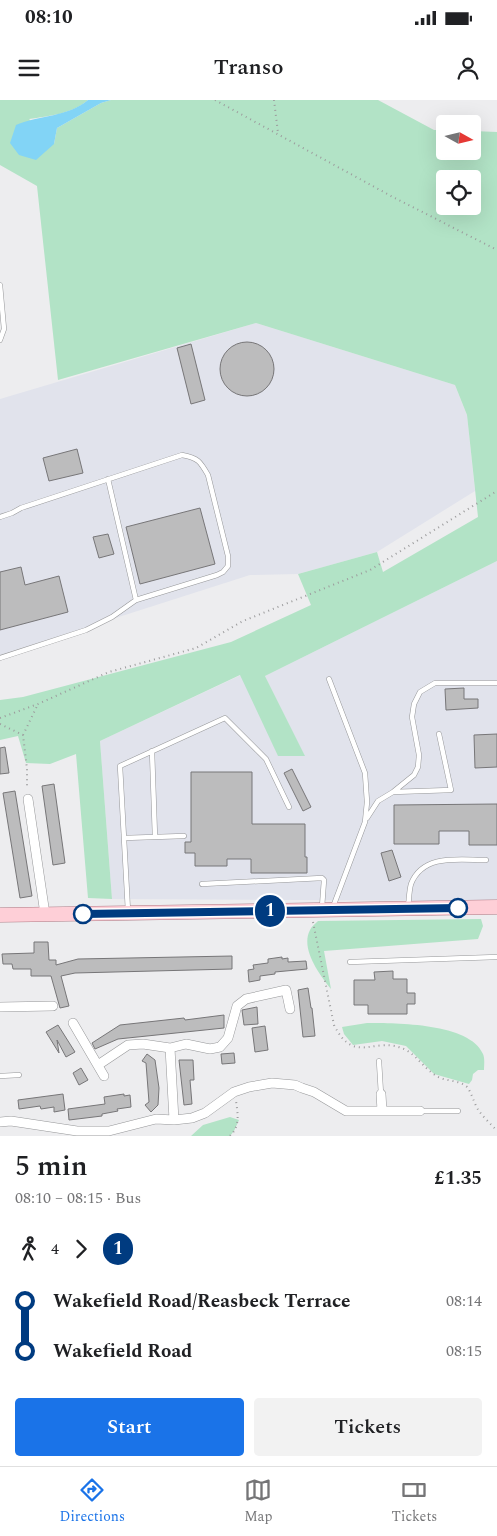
<!DOCTYPE html>
<html lang="en">
<head>
<meta charset="utf-8">
<style>
  :root { --surface:#fff; --page:#f2f2f2; --text:#202124; --muted:#757577; --line:#e0e0e0; --accent:#1a73e8 }
  body { margin:0; font-family:Spectral,serif; background:var(--page); color:var(--text); height:100vh; display:flex; flex-direction:column; font-size:19px; white-space:nowrap }
  * { box-sizing:border-box; margin:0 }
  p { font-size:16px; color:var(--muted) }
  .icon { flex:none; width:28px; height:28px; fill:none; stroke:currentColor; stroke-width:2; stroke-linecap:round; stroke-linejoin:round }
  .map { position:relative; height:1036px; overflow:hidden }
  .sheet { display:flex; flex-direction:column; background:var(--surface); flex:1 }
  .sheet>* { flex:none }
  .badge { padding:0 10px; border-radius:16px; font-size:18px; line-height:32px }
  .needle { width:32px; rotate:98deg }
  .fabs { position:absolute; left:436px; top:15px; display:grid; gap:10px }
  .fabs a { display:grid; place-items:center; width:45px; height:45px; border-radius:5px; background:var(--surface); box-shadow:0 5px 20px #0002; font-size:25px }
  .map>.badge { position:absolute; translate:-50% -50%; box-shadow:0 0 0 2px #fff }
  .legs { display:flex; align-items:center; gap:8px; height:55px; padding:0 15px; font-size:16px }
  .legs p { margin-inline-start:auto }
  .head { display:flex; align-items:center; justify-content:space-between; height:85px; padding:0 15px }
  h1 { font-size:28px; font-weight:600; line-height:38px }
  .action { display:flex; gap:10px; margin-top:auto; padding:10px 15px }
  .action a { flex:1; height:58px; border-radius:5px; background:var(--accent); color:#fff; font-size:20px; font-weight:600; line-height:58px; text-align:center }
  .action a+a { background:var(--page); color:var(--text) }
  ul { padding:0 15px; list-style:none }
  li { display:flex; align-items:center; gap:18px; height:50px; font-size:19px }
  li i { display:grid; place-items:center; width:8px; height:100%; margin:0 6px; background:currentColor }
  li i::after { content:''; width:12px; height:12px; margin:-6px; border:4px solid; border-radius:50%; background:var(--surface) }
  li p { margin-inline-start:auto }
  li:first-child i { background:linear-gradient(#0000 50%,currentColor 0) }
  li:last-child i { background:linear-gradient(currentColor 50%,#0000 0) }
  .status { display:flex; justify-content:space-between; align-items:center; height:35px; padding:0 25px; background:var(--surface); direction:ltr }
  .status svg { height:14px; fill:currentColor }
  header { display:flex; justify-content:space-between; align-items:center; height:65px; padding:0 15px; background:var(--surface); font-size:22px; font-weight:600 }
  .menu { display:flex; justify-content:space-around; align-items:center; height:70px; border-top:1px solid var(--line); background:var(--surface); font-size:14px; color:var(--muted) }
  .menu a { display:grid; justify-items:center; gap:2px }
  .menu .selected { color:var(--accent) }
  .map>svg:first-child { display:block }
</style>
</head>
<body>
<div class="status"><b>08:10</b><svg viewBox="0 0 49 12"><path d="M0 12V9h3v3zM5 12V6h3v6zM10 12V3h3v9zM15 12V0h3v12zM26 1h20v11H26zM47 4h2v5h-2z"/></svg></div>
<header><svg class="icon" aria-label="menu" viewBox="0 0 24 24"><path d="M4 6h16M4 12h16M4 18h16"/></svg>Transo<svg class="icon" aria-label="person" viewBox="0 0 24 24"><circle cx="12" cy="8" r="4"/><path d="M4 21q1-7 8-7t8 7"/></svg></header>
<div class="map">
<svg width="497" height="1036" viewBox="0 0 497 1036">
  <rect width="100%" height="100%" fill="#ededef"/>
  <path fill="#e1e3ec" d="M256 223 455 285 467 315 475 391 377 452 298 474 250 475 0 555V299Z
    M497 461V799L476 801 112 799 100 641 241 575 278 655H304L265 576Z"/>
  <path fill="#b2e3c6" fill-rule="evenodd" d="M0 0H88C72 14 49 16 29 19L54 44 57 28 101 3 111 0H378L434 30H445V51H472L473 31 497 32V461L265 576 305 656H278L240 575 100 641 112 799 88 798 76 654 50 664 26 663 18 636 0 640V600L23 597 231 542 311 505 298 474 377 452 383 472 478 417 467 315 455 285 256 223 58 280 37 86 0 65ZM445 79H472V106H445Z
    M481 819 483 826 478 839 324 851 331 889C320 875 300 849 310 830 311 827 315 824 318 821Z
    M367 923C396 923 470 923 483 954 485 958 484 966 484 970H478L473 974 472 980 469 984 434 974 406 946 382 941 353 945 344 934 342 927Z
    M230 1017 239 1020 234 1031 230 1036H191L203 1025Z"/>
  <path fill="#82d4f6" d="M88 0H111L101 3 57 28 54 44 36 60 19 55 10 43 16 25C39 15 68 17 88 0Z"/>
  <path fill="#bcbcbd" stroke="#777678" d="M220 269a27 27 0 1 1 54 0a27 27 0 1 1-54 0Z
    M191 244 205 300 191 304 177 248Z
    M77 349 83 373 49 381 43 358Z
    M200 408 215 464 140 484 126 427Z
    M108 434 114 454 99 458 93 437Z
    M21 467 25 485 59 476 68 512 0 530V472Z
    M464 588V599H478V608L446 610 445 589Z
    M497 634V667L475 668 474 635Z
    M5 647 9 673 0 674V648Z
    M292 669 311 707 303 711 284 673Z
    M191 672H252V724H305V757H307V773H251V759H227V766H195V753H185V742H191Z
    M54 684 65 763 53 765 42 686Z
    M15 691 32 796 20 798 3 693Z
    M497 704V745H469V731H439V744H394V705Z
    M392 750 401 777 389 781 381 753Z
    M34 842H48L49 860H56V865L78 859 232 856V869L75 873 61 876 69 906 60 908 51 876H31V869H13L12 864H3L2 854 34 853Z
    M282 857V859L288 858V862L306 861 307 869 275 872V874L260 876V880L249 882 248 870 254 869 253 865 268 863V859Z
    M393 871V879H407V893H415V904H407V914H368V905H354V880H375L374 872Z
    M308 888 311 908H312L315 936 303 937 298 890Z
    M257 907 258 924 244 925 242 910Z
    M224 915V928L118 939 95 949 92 943 120 925 184 918 185 920Z
    M58 925 75 952 66 957 57 940 59 953 46 932Z
    M265 926 268 950 255 952 252 928Z
    M234 953 235 963 222 964 221 954Z
    M147 954 155 960 159 988 158 1005 151 1012 145 1005 149 1002 146 963 142 961Z
    M179 960H193L194 980H190L192 1004 184 1005Z
    M81 968 88 980 79 985 73 973Z
    M63 994 65 1010 54 1012V1007L41 1009 40 1006 19 1009 18 1000Z
    M124 994V996L130 995 131 1007 117 1009 118 1011 102 1014V1016L69 1020 68 1009 105 1004 104 997Z"/>
  <g fill="none" stroke-linecap="round" stroke-linejoin="round">
    <defs>
      <path id="service" d="M0 185 4 229 0 240
        M108 379 136 500
        M0 417 12 413 21 408 182 355C198 358 200 361 208 375L228 456V466L223 472 217 475 136 500 112 517 86 530 0 558
        M329 579 365 673 367 702 365 722 333 807
        M152 651 155 737
        M393 692 451 690 439 634
        M367 718 378 701 393 692 414 675 418 667 419 655 412 617 414 604 420 592 435 583H497
        M124 738 184 736
        M202 784 322 778 324 780 322 807
        M408 808C409 800 409 791 411 784 423 753 460 760 486 760
        M128 811 120 666 225 618 266 659 289 707
        M350 862 497 857
        M379 961 381 994
        M0 976 19 975
        M420 1011H458"/>
      <path id="minor" d="M28 699 45 814
        M0 907 53 906
        M73 923 104 976
        M170 948 174 1020
        M98 965 128 945 143 944 170 948 186 944 210 949 220 947 228 938 237 906 246 899 286 890 290 909
        M381 994 382 1011
        M0 1022 11 1021 77 1031H109L156 1019 174 1020 192 1018 205 1013 234 992 249 987 272 983 295 985 302 988 314 992 346 1011H420"/>
      <path id="primary" d="M0 815 497 807"/>
    </defs>
    <use href="#service" stroke="#969799" stroke-width="5.5"/>
    <use href="#minor" stroke="#969799" stroke-width="10"/>
    <use href="#primary" stroke="#af7c86" stroke-width="15"/>
    <path stroke="#9c9c9d" stroke-width="2" stroke-dasharray="1 4" stroke-linecap="butt" d="M215 0 391 96 497 150
      M274 0 278 33
      M0 618 38 604 109 572 196 548 243 521 370 470 497 391
      M0 624 23 635 27 669V689
      M23 635 37 606
      M313 822 334 925C355 967 375 934 406 950 417 956 424 968 435 975 444 982 458 979 467 987 472 993 474 1004 479 1011 484 1018 491 1024 497 1031
      M230 1036C240 1026 238 1015 236 1001"/>
    <use href="#service" stroke="#fff" stroke-width="4.5"/>
    <use href="#minor" stroke="#fff" stroke-width="9"/>
    <use href="#primary" stroke="#fecfd7" stroke-width="14"/>
  </g>
  <g fill="none" stroke-linecap="round" stroke-linejoin="round">
    <defs>
      <path id="line-1" d="M83 814 458 808"/>
    </defs>
    <use href="#line-1" stroke="#fff" stroke-width="11"/>
    <use href="#line-1" stroke="#003b80" stroke-width="8"/>
  </g>
  <g fill="#fff" stroke="#003b80" stroke-width="2.5">
    <circle cx="458" cy="808" r="9"/>
    <circle cx="83" cy="814" r="9"/>
  </g>
</svg>
<div class="fabs">
<a><svg class="needle" viewBox="-14 -14 28 28"><path d="M0-13l5 13h-10z" fill="#e53935"/><path d="M0 13l5-13h-10z" fill="#757577"/></svg></a>
<a><svg class="icon" aria-label="locate" viewBox="0 0 24 24"><circle cx="12" cy="12" r="6"/><path d="M12 2v4M12 18v4M2 12h4M18 12h4"/></svg></a>
</div>
<b class="badge" style="left:270px;top:811px;background:#003b80;color:#fff">1</b>
</div>
<section class="sheet">
<div class="head"><div><h1>5 min</h1><p>08:10 – 08:15 · Bus</p></div><b>£1.35</b></div>
<div class="legs"><svg class="icon" aria-label="walk" viewBox="0 0 24 24"><circle cx="13" cy="4" r="2"/><path d="M13 8l-2 6 4 7M11 14l-3 7M7 12l3-4h3l4 4"/></svg>4<svg class="icon" aria-label="forward" viewBox="0 0 24 24"><path d="M9 5l7 7-7 7"/></svg><b class="badge" style="background:#003b80;color:#fff">1</b></div>
<ul>
<li><i style="color:#003b80"></i><b>Wakefield Road/Reasbeck Terrace</b><p>08:14</p></li>
<li><i style="color:#003b80"></i><b>Wakefield Road</b><p>08:15</p></li>
</ul>
<div class="action"><a>Start</a><a>Tickets</a></div>
</section>
<nav class="menu">
<a class="selected"><svg class="icon" aria-label="directions" viewBox="0 0 24 24"><path d="M12 3l9 9-9 9-9-9zM9 14v-3h6M13 9l2 2-2 2"/></svg>Directions</a>
<a><svg class="icon" aria-label="map" viewBox="0 0 24 24"><path d="M3 6l6-2 6 2 6-2v14l-6 2-6-2-6 2zM9 4v14M15 6v14"/></svg>Map</a>
<a><svg class="icon" aria-label="tickets" viewBox="0 0 24 24"><path d="M3 7h18v10H3zM15 7v10"/></svg>Tickets</a>
</nav>
</body>
</html>
